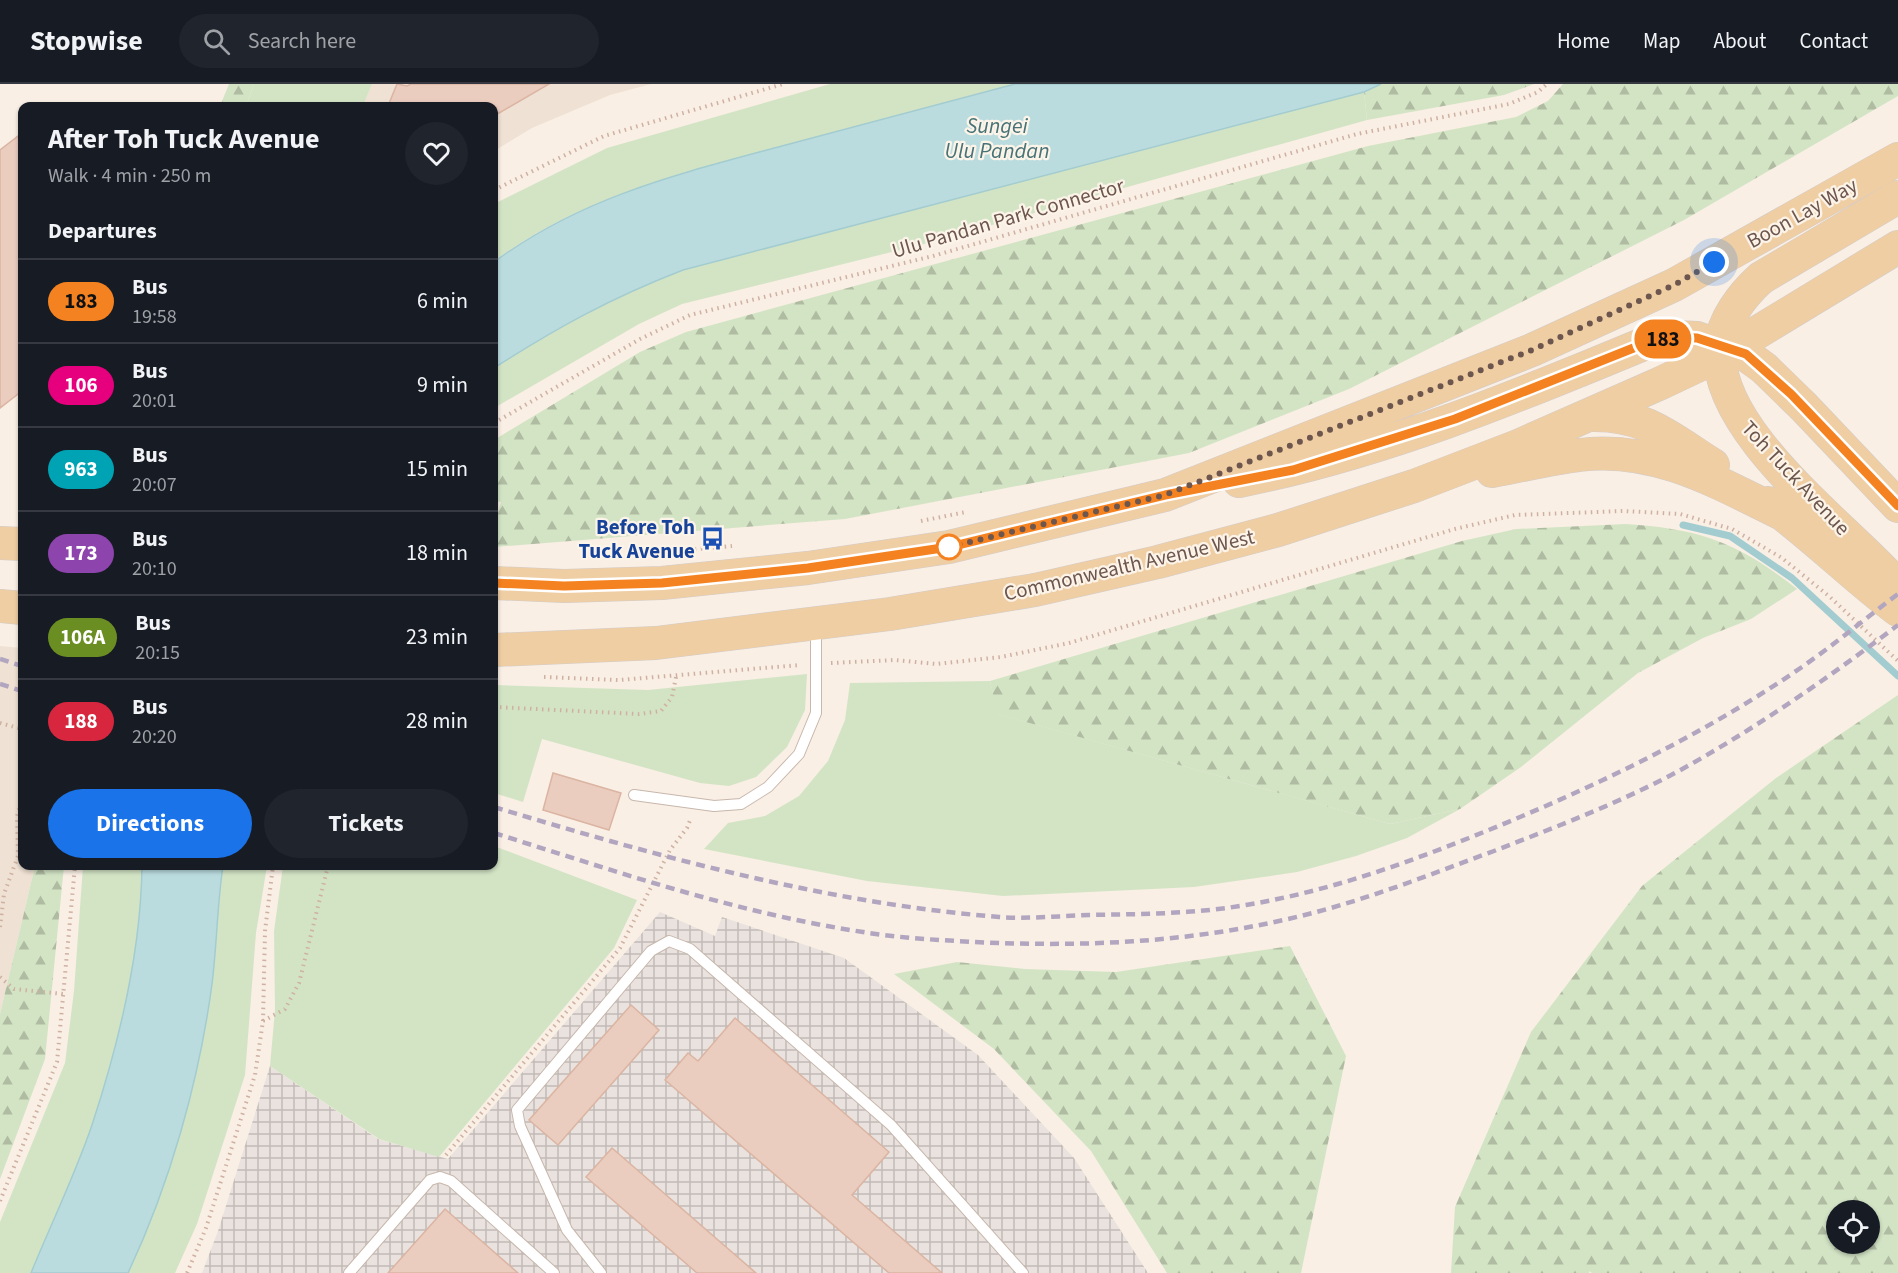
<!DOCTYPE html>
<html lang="en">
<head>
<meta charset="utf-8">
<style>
  :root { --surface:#171b24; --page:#20242c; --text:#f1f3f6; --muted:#9ea1a6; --line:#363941; --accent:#1a73e8 }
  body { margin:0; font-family:"Source Sans 3",sans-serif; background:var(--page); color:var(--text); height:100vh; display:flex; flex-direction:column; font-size:22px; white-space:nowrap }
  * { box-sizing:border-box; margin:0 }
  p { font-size:20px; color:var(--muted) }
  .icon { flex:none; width:33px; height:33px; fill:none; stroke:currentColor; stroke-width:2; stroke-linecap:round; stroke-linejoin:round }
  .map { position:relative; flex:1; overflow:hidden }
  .side { position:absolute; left:18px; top:18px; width:480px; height:768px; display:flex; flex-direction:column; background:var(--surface); border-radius:12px; box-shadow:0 2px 4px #0004 }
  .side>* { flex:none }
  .badge { padding:0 12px; border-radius:20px; font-size:21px; line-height:39px }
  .controls { position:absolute; left:1826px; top:1116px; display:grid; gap:12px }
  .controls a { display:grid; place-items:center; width:54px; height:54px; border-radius:50%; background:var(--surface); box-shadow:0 2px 4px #0004; font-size:30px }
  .you { position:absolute; width:30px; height:30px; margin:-15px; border:4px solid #fff; border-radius:50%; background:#1a73e8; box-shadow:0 0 0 9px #1a73e833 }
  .map>.badge { position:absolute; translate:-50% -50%; box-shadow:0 0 0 3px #fff }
  h2 { padding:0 30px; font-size:22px; line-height:54px }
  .round { display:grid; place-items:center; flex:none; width:63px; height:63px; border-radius:32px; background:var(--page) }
  .overview { display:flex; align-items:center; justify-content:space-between; height:102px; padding:0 30px }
  h1 { font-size:28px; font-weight:700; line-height:45px }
  .primary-button { display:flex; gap:12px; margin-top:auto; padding:12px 30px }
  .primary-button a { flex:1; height:69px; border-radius:36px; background:var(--accent); color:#fff; font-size:24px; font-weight:700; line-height:69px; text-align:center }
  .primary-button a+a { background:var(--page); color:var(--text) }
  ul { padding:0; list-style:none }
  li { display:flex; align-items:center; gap:18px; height:84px; padding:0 30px; border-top:2px solid var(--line) }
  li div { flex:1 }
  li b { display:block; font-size:22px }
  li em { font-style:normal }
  li .badge { min-width:66px; font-weight:700; text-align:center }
  header { display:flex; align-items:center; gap:36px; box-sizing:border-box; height:84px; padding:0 30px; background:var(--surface); border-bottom:2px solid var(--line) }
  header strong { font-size:28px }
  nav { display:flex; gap:33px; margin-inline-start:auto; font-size:21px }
  .search { width:420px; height:54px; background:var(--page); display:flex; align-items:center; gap:15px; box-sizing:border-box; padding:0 21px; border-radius:33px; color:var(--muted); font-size:22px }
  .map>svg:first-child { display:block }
</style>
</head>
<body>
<header>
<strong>Stopwise</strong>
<div class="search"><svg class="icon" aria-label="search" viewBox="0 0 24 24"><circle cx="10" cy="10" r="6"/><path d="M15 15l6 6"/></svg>Search here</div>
<nav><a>Home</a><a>Map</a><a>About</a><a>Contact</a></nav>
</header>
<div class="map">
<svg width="1898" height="1189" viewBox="0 0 1898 1189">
  <defs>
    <pattern id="industrial-grid" width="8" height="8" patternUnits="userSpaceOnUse" patternTransform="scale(1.5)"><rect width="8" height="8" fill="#e9e2de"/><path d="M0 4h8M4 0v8" fill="none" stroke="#c1bab6"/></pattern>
    <pattern id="forest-firs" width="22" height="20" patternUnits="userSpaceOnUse" patternTransform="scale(1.5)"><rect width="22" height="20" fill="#d3e4c5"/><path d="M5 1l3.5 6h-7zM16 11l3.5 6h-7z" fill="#afbca2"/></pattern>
  </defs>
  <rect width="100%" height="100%" fill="#f9efe4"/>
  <path fill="#efe1d3" d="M372 0H651L610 11 532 44 494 67V22H363Z
    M0 562 22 564V782H35L0 930Z"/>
  <path fill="url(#industrial-grid)" d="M660 828 715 852 722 833 844 874 978 971 1074 1074 1148 1189H202L218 1147 270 982 378 1055 448 1075Z"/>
  <path fill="#d3e4c5" d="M254 0H372L363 22H246Z
    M830 0H1015C938 21 860 41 782 62 678 90 582 113 494 177V120L607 64Z
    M1364 8 1367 36 928 159 682 220 639 240 494 324V284C558 243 611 214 683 186Z
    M807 590 805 626 787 663 756 693 729 702 700 699 542 655 523 718 494 709V601L648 606Z
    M990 597 998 630 1390 740 1460 725 1407 754 1356 772 1297 788 1194 803 1003 812 867 797 704 765 728 739 765 732 799 712 828 677 845 636 850 599Z
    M494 762 637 816 614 864 439 1073 379 1055 270 982 275 926 274 847 283 782H494Z
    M83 782H142C141 868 119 959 92 1041 75 1091 51 1140 31 1189H0V1138L65 979 74 907Z
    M223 782H267L256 849 245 991 197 1140 175 1189H128C170 1100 199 997 212 900 217 861 217 821 223 782Z"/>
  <path fill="url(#forest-firs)" fill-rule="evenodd" d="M229 0H254L246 22H220Z
    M1381 0H1534L1504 11 1367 36 1364 8Z
    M1563 0H1898V12L1684 136 1349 305 1189 369 845 435 494 463V440L501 418 494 417V356L640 268 686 248 1368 62 1516 33 1548 17Z
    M1626 440C1701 445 1737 458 1797 505L1751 535 1703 554 1638 589 1521 683 1460 725 1390 740 997 630 990 597 1462 457 1516 445Z
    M1898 611V1189H1592L1589 1187V1189H1451L1455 1123 1531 948 1642 802 1776 694ZM1836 1126H1869V1160H1836Z
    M35 782H64L45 975 0 1095V930Z
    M1290 862 1346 972 1301 1189H1167L1091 1067 994 965 894 890 957 878 1025 885 1116 888Z"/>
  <path fill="#bbdcdf" stroke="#a3ccd0" stroke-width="1.5" d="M1015 0H1381L1364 8 683 186C611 214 558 243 494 284V178C582 113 678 90 782 62 860 41 938 21 1015 0Z
    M142 782H223C217 821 217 861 212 900 199 997 170 1100 128 1189H31C51 1140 75 1091 92 1041 119 959 141 868 142 782Z"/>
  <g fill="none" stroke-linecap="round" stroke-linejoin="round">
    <path stroke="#a3ccd0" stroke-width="7" d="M1683 441 1730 452 1792 494 1898 592"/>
  </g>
  <path fill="#eacdbf" stroke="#dbb4a2" stroke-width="1.5" d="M397 0 407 2 411 0H549L494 32V22H388Z
    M22 49V307L0 324V66Z
    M553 689 621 709 609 746 543 726Z
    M631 921 659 946 558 1061 529 1036Z
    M735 934 889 1068 852 1111 942 1189H889L665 996 688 969 698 977Z
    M612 1064 756 1189H697L586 1093Z
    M445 1125 518 1189H388Z"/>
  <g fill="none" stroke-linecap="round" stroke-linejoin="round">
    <defs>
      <path id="lane" d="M634 711 714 722 741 720 768 703 799 670 816 629V542
        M349 1189 430 1096 440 1093 451 1097 554 1189
        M601 1189 567 1146 520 1042 517 1026 651 867 669 857 690 865 891 1041 1023 1189"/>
      <path id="primary" d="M1898 113 1761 194C1742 211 1723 236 1720 263 1712 347 1847 444 1898 502
        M1592 331C1646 330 1670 354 1713 381
        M1492 387C1521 382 1550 374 1579 371 1654 361 1719 399 1784 431
        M1239 397C1380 369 1514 314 1646 259L1675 253 1697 254 1746 271 1764 284 1804 323 1898 422
        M1768 419C1813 452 1853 492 1898 526
        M0 459 22 460
        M494 499 564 502 662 499 808 484 949 463 1165 411 1532 266 1674 201 1898 75
        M0 522 22 524
        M494 566 656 559 890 530 1035 506 1158 478 1278 446 1414 402 1518 362 1661 299 1720 271 1898 163"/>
    </defs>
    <use href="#lane" stroke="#c8b7ac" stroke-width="12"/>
    <use href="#primary" stroke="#d3ccca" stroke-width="34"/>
    <path stroke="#cfb1a3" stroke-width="4" stroke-dasharray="1.5 4.5" stroke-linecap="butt" d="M494 106 604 52 783 0
      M494 339 640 255 690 231 933 172 1357 50 1509 20 1538 8 1547 0
      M921 437 966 428
      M641 470 732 462
      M831 579 895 576 936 580 1001 573 1069 559 1455 445 1515 431 1624 427 1680 430 1732 445 1782 474 1830 513 1898 577
      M544 593 619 596 800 581
      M494 623 639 630 661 627 672 613 676 593
      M0 639 22 645
      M0 843 4 810 18 772 17 732 22 716
      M0 893 14 905 64 910
      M263 937 285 925 299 899 328 782
      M446 1071 620 864 670 766 687 744 691 734
      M0 1117 57 978 75 782
      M187 1189 206 1144 255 991 263 937 265 847 273 782"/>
    <use href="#lane" stroke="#fff" stroke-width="10"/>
    <use href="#primary" stroke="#efcea4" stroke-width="33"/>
    <path stroke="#b1a5c0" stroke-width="4.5" stroke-dasharray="9 6" stroke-linecap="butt" d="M0 575 22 582
      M0 600 22 607
      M494 723C659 773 826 819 999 833 1028 835 1059 832 1089 831 1142 830 1194 830 1246 821 1324 808 1396 783 1469 754 1584 708 1699 654 1802 583 1835 560 1866 534 1898 510
      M494 749C615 787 736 829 863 848 899 854 937 856 975 858 1082 863 1183 859 1288 835 1359 819 1426 792 1494 767 1561 741 1630 715 1693 679 1765 638 1832 591 1898 541"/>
  </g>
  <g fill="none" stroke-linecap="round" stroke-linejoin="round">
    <defs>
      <path id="line" d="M494 499 564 502 662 499 808 484 949 463 1165 411 1293 386 1455 335 1646 259 1675 253 1697 254 1746 270 1791 310 1898 422"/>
    </defs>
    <use href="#line" stroke="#fff" stroke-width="14"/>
    <use href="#line" stroke="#f58220" stroke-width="9"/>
    <path stroke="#6d564d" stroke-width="6" stroke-dasharray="0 10.8" d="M949 463 1165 411 1532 266 1674 201 1714 178"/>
  </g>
  <defs>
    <symbol id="bus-bare" viewBox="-9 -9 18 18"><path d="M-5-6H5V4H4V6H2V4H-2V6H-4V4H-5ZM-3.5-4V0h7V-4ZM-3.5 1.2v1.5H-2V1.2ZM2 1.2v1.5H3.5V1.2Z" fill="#1a4fb4" stroke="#fcf4e9" stroke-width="2.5" paint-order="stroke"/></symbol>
  </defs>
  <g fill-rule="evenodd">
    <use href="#bus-bare" x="696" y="438" width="33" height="33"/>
  </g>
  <circle fill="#fff" stroke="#f58220" stroke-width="3" cx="949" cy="463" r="12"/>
  <g text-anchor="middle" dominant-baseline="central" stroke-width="4.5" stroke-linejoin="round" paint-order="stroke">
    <g font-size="21" fill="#6d564d" stroke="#fcf4e9">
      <text transform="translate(1802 129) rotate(-29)">Boon Lay Way</text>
      <text transform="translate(1008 134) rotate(-16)">Ulu Pandan Park Connector</text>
      <text transform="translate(1796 394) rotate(47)">Toh Tuck Avenue</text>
      <text transform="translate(1129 481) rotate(-13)">Commonwealth Avenue West</text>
    </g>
    <g font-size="21" font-weight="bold" fill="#164399" stroke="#fcf4e9" text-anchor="end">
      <text x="695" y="443">Before Toh<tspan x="695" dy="24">Tuck Avenue</tspan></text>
    </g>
    <g font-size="22" font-style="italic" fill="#477377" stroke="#fcf4e9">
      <text x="997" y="42">Sungei<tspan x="997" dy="25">Ulu Pandan</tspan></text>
    </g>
  </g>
</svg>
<div class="controls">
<a><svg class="icon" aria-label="locate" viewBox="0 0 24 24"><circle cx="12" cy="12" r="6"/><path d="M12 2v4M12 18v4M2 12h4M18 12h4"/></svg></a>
</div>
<div class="you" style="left:1714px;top:178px"></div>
<b class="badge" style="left:1663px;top:255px;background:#f58220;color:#111">183</b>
<section class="side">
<div class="overview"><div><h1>After Toh Tuck Avenue</h1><p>Walk · 4 min · 250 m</p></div><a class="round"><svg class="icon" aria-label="heart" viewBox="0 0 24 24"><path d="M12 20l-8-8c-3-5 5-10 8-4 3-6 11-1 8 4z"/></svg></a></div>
<h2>Departures</h2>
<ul>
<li><span class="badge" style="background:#f58220;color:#111">183</span><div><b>Bus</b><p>19:58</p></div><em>6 min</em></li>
<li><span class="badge" style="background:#e6007e;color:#fff">106</span><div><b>Bus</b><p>20:01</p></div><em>9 min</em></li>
<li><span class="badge" style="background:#00a3b4;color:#fff">963</span><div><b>Bus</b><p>20:07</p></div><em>15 min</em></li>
<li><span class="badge" style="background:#8e44ad;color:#fff">173</span><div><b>Bus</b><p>20:10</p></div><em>18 min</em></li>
<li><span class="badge" style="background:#6b8e23;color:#fff">106A</span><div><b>Bus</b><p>20:15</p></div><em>23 min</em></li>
<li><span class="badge" style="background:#d7263d;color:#fff">188</span><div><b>Bus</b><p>20:20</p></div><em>28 min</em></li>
</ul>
<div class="primary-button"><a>Directions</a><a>Tickets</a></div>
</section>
</div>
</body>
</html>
